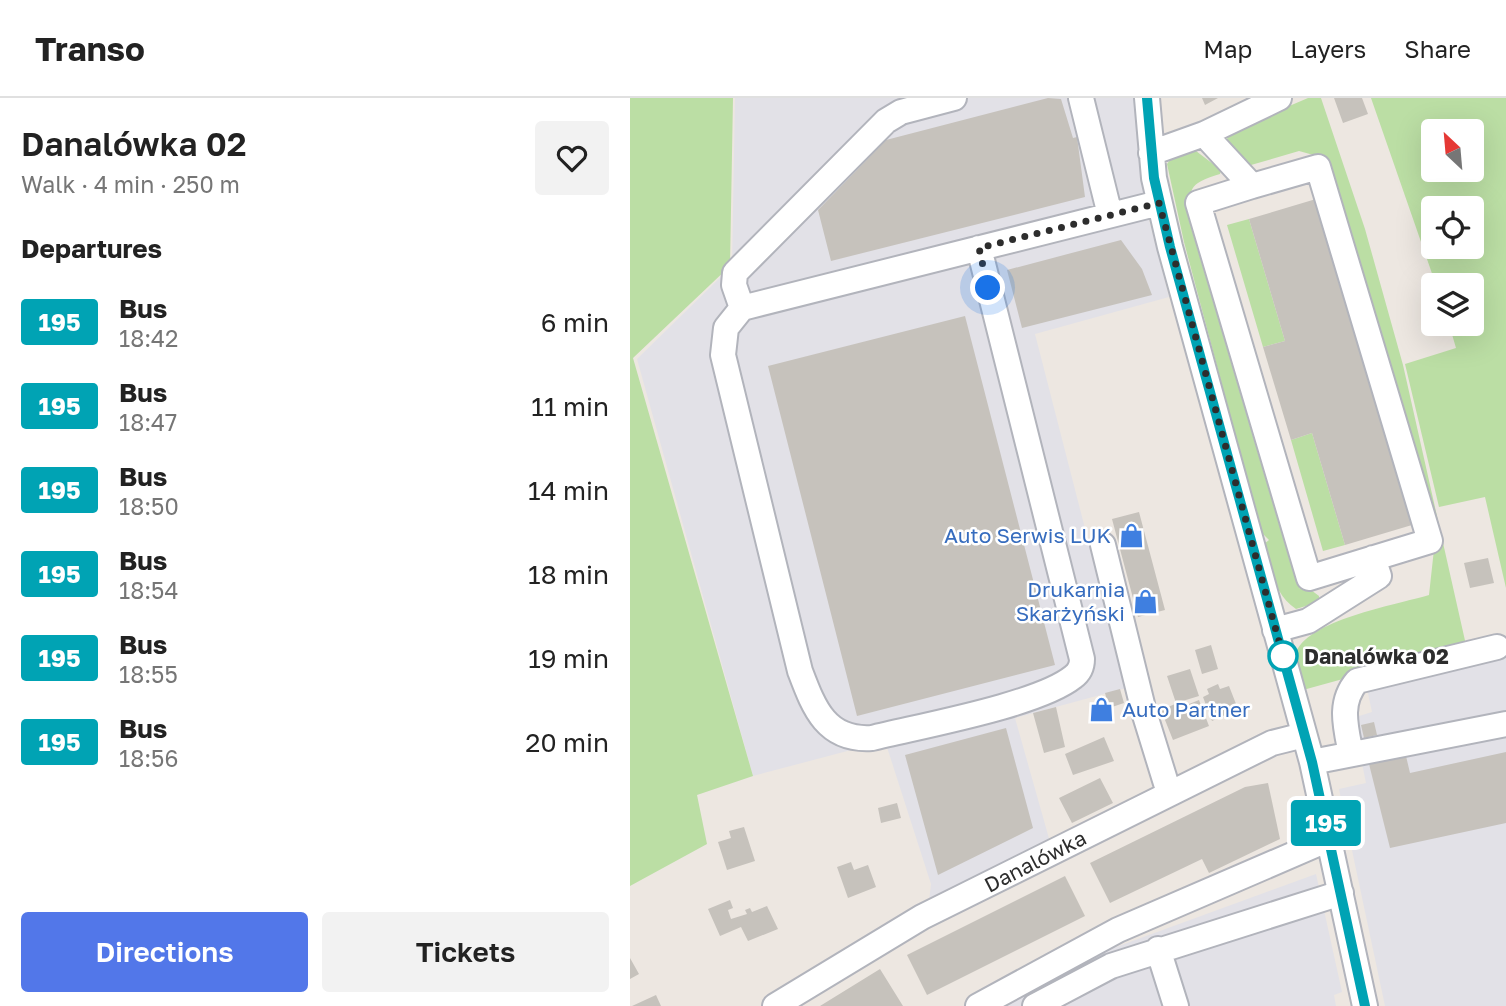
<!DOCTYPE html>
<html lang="en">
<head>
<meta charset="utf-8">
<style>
  :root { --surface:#fff; --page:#f2f2f2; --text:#222; --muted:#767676; --line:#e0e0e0; --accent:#5277e9 }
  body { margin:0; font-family:"Golos Text",sans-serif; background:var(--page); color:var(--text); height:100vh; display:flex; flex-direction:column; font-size:26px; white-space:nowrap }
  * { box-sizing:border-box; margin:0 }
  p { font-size:23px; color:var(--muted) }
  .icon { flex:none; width:38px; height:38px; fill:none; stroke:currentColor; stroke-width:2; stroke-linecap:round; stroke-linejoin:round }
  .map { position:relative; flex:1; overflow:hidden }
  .details { display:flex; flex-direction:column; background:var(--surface); width:630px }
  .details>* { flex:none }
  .badge { padding:0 14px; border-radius:5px; font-size:24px; line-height:46px }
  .needle { width:46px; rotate:334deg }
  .tools { position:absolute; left:791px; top:21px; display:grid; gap:14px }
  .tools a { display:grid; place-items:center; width:63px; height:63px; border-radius:7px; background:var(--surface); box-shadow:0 7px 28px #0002; font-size:35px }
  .you { position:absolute; width:35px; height:35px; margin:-18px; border:5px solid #fff; border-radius:50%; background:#1a73e8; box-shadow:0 0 0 10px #1a73e833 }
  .map>.badge { position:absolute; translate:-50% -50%; box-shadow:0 0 0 4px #fff }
  h2 { padding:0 21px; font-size:26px; line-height:63px }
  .round { display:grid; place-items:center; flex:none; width:74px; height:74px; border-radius:7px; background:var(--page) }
  .head { display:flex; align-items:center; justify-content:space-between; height:119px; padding:0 21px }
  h1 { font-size:33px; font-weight:600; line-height:52px }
  .primary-button { display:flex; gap:14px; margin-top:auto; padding:14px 21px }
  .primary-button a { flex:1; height:80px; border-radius:7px; background:var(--accent); color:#fff; font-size:28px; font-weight:600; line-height:80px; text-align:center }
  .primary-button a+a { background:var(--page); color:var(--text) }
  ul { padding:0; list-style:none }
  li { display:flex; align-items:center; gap:21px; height:84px; padding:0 21px }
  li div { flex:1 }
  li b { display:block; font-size:26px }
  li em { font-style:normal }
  li .badge { min-width:77px; font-weight:700; text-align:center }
  header { display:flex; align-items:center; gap:42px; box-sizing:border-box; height:98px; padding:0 35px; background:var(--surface); border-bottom:2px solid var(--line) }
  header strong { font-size:33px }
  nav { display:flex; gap:38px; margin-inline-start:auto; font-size:24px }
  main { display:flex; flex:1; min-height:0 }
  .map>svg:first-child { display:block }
</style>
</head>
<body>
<header>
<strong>Transo</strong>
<nav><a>Map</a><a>Layers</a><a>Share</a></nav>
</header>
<main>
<section class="details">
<div class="head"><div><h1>Danalówka 02</h1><p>Walk · 4 min · 250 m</p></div><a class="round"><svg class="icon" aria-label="heart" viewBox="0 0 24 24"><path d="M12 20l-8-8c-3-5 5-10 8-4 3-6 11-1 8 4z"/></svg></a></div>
<h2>Departures</h2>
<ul>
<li><span class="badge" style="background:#00a3b4;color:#fff">195</span><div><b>Bus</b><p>18:42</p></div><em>6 min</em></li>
<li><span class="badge" style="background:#00a3b4;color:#fff">195</span><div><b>Bus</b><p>18:47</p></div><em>11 min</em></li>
<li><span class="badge" style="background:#00a3b4;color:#fff">195</span><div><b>Bus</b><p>18:50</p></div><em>14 min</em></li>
<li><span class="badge" style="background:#00a3b4;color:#fff">195</span><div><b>Bus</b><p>18:54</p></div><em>18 min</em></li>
<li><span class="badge" style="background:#00a3b4;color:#fff">195</span><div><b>Bus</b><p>18:55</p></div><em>19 min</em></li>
<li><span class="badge" style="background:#00a3b4;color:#fff">195</span><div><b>Bus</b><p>18:56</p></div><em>20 min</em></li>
</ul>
<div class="primary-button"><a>Directions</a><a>Tickets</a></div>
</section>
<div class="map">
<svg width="876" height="908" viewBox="0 0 876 908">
  <rect width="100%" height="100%" fill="#ede7e1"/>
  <path fill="#e2e1e7" d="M105 0H504L514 103 539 199 405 236 496 590 385 620 420 744 299 804 301 786 255 643 123 678 7 261 102 168Z
    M876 554V908H755L709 691 736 685 723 620 742 614 736 586Z
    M686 776 712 894 704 897 706 908H369L467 856Z"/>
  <path fill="#bbdea4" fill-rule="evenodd" d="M0 0H103L100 168 3 260 123 678 67 697 77 746 0 788Z
    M678 0H691L735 131 773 267 836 547 673 592 665 557C675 522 766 507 799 497L806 433 687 58 669 53 621 67 602 55 592 43 598 40 599 34Z
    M741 0H876V490L855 399 809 409 775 266 826 250 819 226H842V187H806ZM803 33H842V72H803ZM803 110H842V149H803Z
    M554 53H566L591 72 590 76C557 86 560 90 559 122L660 463 670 491 681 492 689 498V504L666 511C644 496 640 470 634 446L639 442 631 434 554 144 537 66 543 58Z
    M619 121 655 243 633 249 597 127Z
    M682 335 715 447 693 453 661 342Z"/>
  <path fill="#c6c2bc" d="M418 0 431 1 443 40 447 39 455 99 201 163 188 112 256 42Z
    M572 0H588L575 7Z
    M704 0H732L738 16 713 25Z
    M686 101 782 427 715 447 682 335 661 342 633 249 655 243 619 121Z
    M491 142 512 171 522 197 392 230 377 172Z
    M335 218 425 567 227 618 138 268Z
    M509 414 535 512 508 519 482 421Z
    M858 460 864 485 840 490 834 465Z
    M581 547 588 571 572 576 565 552Z
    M560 571 569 598 546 605 537 578Z
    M588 586 590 591 599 588 608 611 582 623 573 599 579 596 577 591Z
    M490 591 494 605 479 610 475 595Z
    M569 602 579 628 543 642 531 612 545 606 547 611Z
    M426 609 435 649 414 655 403 615Z
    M744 624 747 637 734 640 731 627Z
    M376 630 403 730 308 777 275 657Z
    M474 639 484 663 443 677 435 656Z
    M876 654V725L760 750 739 666 776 658 780 675Z
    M470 680 483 705 442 725 429 700Z
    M638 685 650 741 579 775 572 761 480 805 460 765 615 689Z
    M267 705 271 720 251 725 248 710Z
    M114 729 125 763 97 772 88 744 101 740 99 733Z
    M221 764 224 772 238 767 246 789 218 800 207 769Z
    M435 778 455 818 297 897 277 857Z
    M100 802 103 810 98 812 101 821 117 816 115 812 120 810 122 814 137 808 148 831 118 843 111 829 90 838 78 811Z
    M0 860 9 876 0 881Z
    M250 871 273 908H190Z
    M26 897 31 908H2Z"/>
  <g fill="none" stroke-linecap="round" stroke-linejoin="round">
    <defs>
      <path id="minor" d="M451 0 480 117
        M517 0 524 80 540 149 682 664 735 908
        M574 36 622 88 688 69 800 443 679 480 568 105 622 88
        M521 55 574 36 649 0
        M349 150 452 561C452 568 450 574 443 579 408 607 290 628 242 640 196 643 184 610 170 573L93 257 96 230 112 210 529 105
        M112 210 104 187 105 175 256 23 271 14 324 0
        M473 447 514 614 539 695
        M645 532 678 523 749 478 743 460
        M721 656C716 630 708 605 727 583L867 549
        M682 664 876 626
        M528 851 546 908
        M145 908 292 819 642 645 674 637
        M348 908 488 832 699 741
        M405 908 481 868 711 795"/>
    </defs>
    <use href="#minor" stroke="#b2b4bc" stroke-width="28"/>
    <use href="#minor" stroke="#fff" stroke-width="24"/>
  </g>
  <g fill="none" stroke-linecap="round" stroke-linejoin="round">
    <defs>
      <path id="line" d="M517 0 524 80 540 149 682 664 735 908"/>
    </defs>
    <use href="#line" stroke="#fff" stroke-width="16"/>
    <use href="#line" stroke="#00a3b4" stroke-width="10"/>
    <path stroke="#2d2d2d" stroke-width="7" stroke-dasharray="0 12.6" d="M358 190 349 150 529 105 653 558"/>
  </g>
  <defs>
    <symbol id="shop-bare" viewBox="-9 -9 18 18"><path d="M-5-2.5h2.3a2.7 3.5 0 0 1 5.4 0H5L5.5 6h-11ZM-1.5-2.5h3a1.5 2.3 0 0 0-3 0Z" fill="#3f7fe0" stroke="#fff" stroke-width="2.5" paint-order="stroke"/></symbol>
  </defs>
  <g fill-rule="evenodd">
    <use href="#shop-bare" x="484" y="420" width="35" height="35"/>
    <use href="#shop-bare" x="498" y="486" width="35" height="35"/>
    <use href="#shop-bare" x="454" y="594" width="35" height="35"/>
  </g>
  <circle fill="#fff" stroke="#00a3b4" stroke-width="3.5" cx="653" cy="558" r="14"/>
  <g text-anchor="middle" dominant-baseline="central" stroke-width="5" stroke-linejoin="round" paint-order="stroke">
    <g font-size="21" fill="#366cbe" stroke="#fff" text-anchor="end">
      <text x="481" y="437">Auto Serwis LUK</text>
      <text x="495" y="491">Drukarnia<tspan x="495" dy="24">Skarżyński</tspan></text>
      <text x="492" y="611" text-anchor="start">Auto Partner</text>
    </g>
    <g font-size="21" font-weight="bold" fill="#2d2d2d" stroke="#fff" text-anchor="start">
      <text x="674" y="558">Danalówka 02</text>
    </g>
    <g font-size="21" fill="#2d2d2d" stroke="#fff">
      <text transform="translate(405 763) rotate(-27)">Danalówka</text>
    </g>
  </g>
</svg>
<div class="tools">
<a><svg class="needle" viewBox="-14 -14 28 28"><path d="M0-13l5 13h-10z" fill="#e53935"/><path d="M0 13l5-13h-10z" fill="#767676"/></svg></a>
<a><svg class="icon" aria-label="locate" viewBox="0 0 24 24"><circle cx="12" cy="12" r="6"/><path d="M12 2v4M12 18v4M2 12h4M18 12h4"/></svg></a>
<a><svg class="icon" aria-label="layers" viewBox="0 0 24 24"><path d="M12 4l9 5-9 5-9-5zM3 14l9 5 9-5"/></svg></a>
</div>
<div class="you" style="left:358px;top:190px"></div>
<b class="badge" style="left:696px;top:725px;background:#00a3b4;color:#fff">195</b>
</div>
</main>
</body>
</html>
